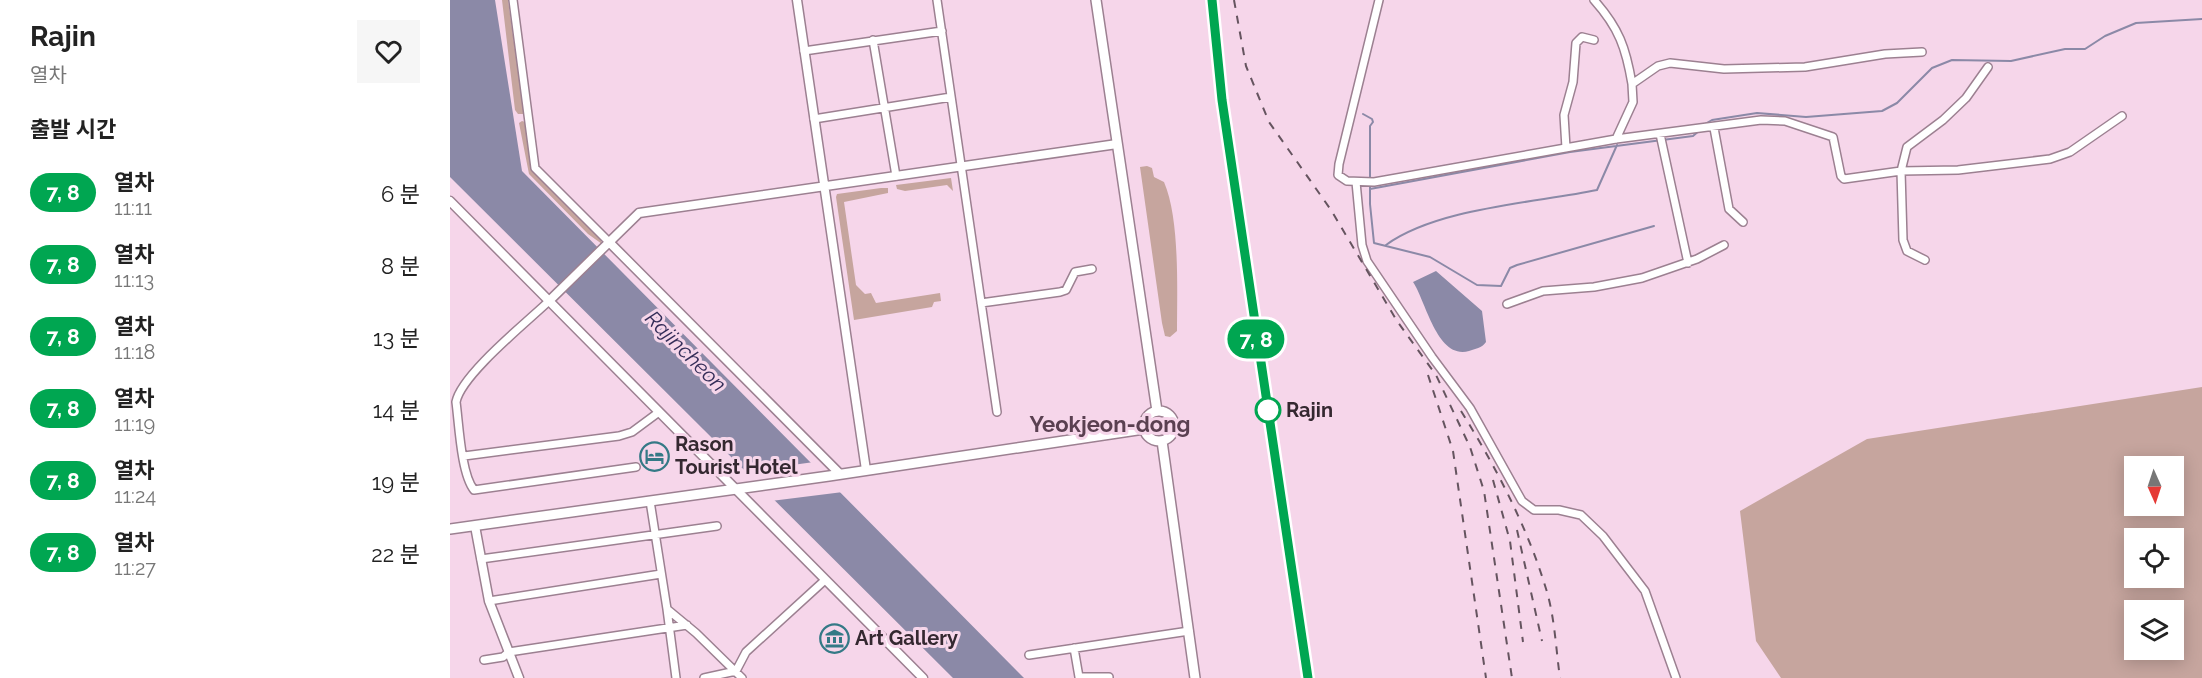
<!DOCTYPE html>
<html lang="ko">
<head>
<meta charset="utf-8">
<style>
  :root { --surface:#fff; --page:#f6f6f6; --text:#222; --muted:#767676 }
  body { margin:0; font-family:Raleway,"Noto Sans KR",sans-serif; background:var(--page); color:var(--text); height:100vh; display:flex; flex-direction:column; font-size:22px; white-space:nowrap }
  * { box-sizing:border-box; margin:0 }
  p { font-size:20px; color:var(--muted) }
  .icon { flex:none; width:33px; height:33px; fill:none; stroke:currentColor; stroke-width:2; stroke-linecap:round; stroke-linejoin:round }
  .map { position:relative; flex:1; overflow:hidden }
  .panel { display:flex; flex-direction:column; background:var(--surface); width:450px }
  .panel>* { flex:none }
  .badge { padding:0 12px; border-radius:20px; font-size:21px; line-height:39px }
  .needle { width:39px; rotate:177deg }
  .controls { position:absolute; left:1674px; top:456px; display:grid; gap:12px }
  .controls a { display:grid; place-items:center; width:60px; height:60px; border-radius:0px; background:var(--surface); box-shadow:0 3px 15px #0003; font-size:30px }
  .map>.badge { position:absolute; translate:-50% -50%; box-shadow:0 0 0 3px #fff }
  h2 { padding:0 30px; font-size:22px; line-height:54px }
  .round { display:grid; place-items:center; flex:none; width:63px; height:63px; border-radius:0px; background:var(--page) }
  .head { display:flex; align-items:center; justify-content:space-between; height:102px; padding:0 30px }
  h1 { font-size:28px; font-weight:700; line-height:45px }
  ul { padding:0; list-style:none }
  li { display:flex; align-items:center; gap:18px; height:72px; padding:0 30px }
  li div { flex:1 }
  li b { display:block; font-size:22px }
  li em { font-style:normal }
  li .badge { min-width:66px; font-weight:700; text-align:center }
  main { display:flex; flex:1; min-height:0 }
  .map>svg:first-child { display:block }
</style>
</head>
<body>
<main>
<section class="panel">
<div class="head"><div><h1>Rajin</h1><p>열차</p></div><a class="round"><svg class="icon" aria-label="heart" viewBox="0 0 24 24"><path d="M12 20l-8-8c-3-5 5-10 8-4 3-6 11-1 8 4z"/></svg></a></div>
<h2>출발 시간</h2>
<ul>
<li><span class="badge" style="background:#00a651;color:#fff">7, 8</span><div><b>열차</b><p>11:11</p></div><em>6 분</em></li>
<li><span class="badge" style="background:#00a651;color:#fff">7, 8</span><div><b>열차</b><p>11:13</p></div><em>8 분</em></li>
<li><span class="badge" style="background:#00a651;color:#fff">7, 8</span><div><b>열차</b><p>11:18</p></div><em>13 분</em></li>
<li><span class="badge" style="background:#00a651;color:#fff">7, 8</span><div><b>열차</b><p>11:19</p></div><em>14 분</em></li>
<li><span class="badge" style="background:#00a651;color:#fff">7, 8</span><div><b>열차</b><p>11:24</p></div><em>19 분</em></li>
<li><span class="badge" style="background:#00a651;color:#fff">7, 8</span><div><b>열차</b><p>11:27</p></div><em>22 분</em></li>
</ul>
</section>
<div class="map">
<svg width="1752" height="678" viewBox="0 0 1752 678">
  <rect width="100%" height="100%" fill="#f6d6ea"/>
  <path fill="#c6a59e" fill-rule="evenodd" d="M52 0H58L74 114H68L65 110Z
    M72 121 75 122 85 174 150 238 152 244 138 234 79 174 69 123Z
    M697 166 702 168 704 177 714 182C730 219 727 290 727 331L720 337 715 336 712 323 690 167Z
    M501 178 503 191 497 185 455 191 447 189 446 185Z
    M431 188H438V193L394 202 406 285 415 294 421 293 426 303 490 293 491 301 484 302 482 307 404 320 386 197 387 194Z
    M1752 387V678H1331L1306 641 1290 511 1417 439ZM1684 466H1724V506H1684ZM1684 538H1724V578H1684ZM1684 610H1724V650H1684Z"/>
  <path fill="#8b89a7" d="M0 0H45L72 171 574 678H503L0 177Z
    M986 271 1032 311 1036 342C1032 348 1025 349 1019 351 987 360 976 301 963 282Z"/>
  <path fill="#f6d6ea" d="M364 462 393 492 321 501 292 472Z"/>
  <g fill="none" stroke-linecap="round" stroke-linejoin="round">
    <path stroke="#8b89a7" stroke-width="2" d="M913 114 922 119 923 122 920 126V204L924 243 980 257 1027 285 1051 286 1060 268 1067 265 1204 226
      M1255 124 1262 120 1307 113 1356 117 1432 111 1447 103 1482 68 1502 60 1561 61 1615 49H1635L1655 36 1686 23 1752 19
      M920 189 1120 152 1243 136 1250 130
      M936 245C987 208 1084 203 1147 190L1167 145"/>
    <defs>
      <path id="minor" d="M63 0 85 168 159 242
        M487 0 547 412
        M929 0 889 164 888 175 897 181 924 182 1166 139 1311 120 1335 121 1383 137 1391 176 1394 179 1451 171 1508 170 1600 159 1620 152 1672 116
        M1144 0C1169 28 1176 48 1182 84
        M423 40 446 176
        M354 51 492 31
        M364 119 501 97
        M1264 128 1279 209 1293 222
        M1210 134 1238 263
        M1166 139 1183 102 1182 84 1208 66 1220 63 1274 69 1355 67 1435 54 1472 52
        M1116 148 1114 115 1123 82 1126 43 1132 37 1144 40
        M906 182 912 245 917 261 982 357 1020 408 1072 501 1084 510H1109L1131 515 1153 536 1195 591 1226 678
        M1475 260 1457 251 1453 240 1451 171 1457 147 1493 120 1516 98 1538 67
        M99 301C77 322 11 375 6 402 9 424 11 474 24 490L186 467
        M531 303 610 292 616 290 625 272 642 269
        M1057 304 1093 291 1144 287 1192 278 1247 259 1274 245
        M14 456 169 436 182 432 209 412
        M200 501 217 609 246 633 292 678
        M31 559 267 526
        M39 601 211 574
        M217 609 226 678
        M624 648 629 677H659
        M579 655 739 631
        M34 660 53 657 59 652 237 625
        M254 678 286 671 296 652 375 580"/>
      <path id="tertiary" d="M347 0 416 470
        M0 201 473 678
        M159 242 390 474
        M99 301 189 213 667 144
        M25 526 39 601 69 678"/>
      <path id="secondary" d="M646 0 707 411
        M694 426a15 15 0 1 1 30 0a15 15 0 1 1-30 0Z
        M712 441 745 678
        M0 529 379 476 694 429"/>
    </defs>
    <use href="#minor" stroke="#9c8091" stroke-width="10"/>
    <use href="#tertiary" stroke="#9c8091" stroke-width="11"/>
    <use href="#secondary" stroke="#9c8091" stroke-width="12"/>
    <use href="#minor" stroke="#fff" stroke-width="7"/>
    <use href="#tertiary" stroke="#fff" stroke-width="8"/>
    <use href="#secondary" stroke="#fff" stroke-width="9"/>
    <path stroke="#65545f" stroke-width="2" stroke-dasharray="8 8" stroke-linecap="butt" d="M762 0 772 100 858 678
      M784 0 796 66 819 122 881 210 947 321 986 375 1020 447 1034 491 1062 678
      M978 375 1003 451 1036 678
      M1011 411C1046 467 1078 528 1097 592 1105 620 1106 650 1110 678
      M1043 480 1060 541 1073 642
      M1067 530 1092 641"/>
  </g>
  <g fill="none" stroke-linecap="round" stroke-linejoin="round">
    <defs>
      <path id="line" d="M762 0 772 100 858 678"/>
    </defs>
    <use href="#line" stroke="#fff" stroke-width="14"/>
    <use href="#line" stroke="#00a651" stroke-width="9"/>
  </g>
  <defs>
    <symbol id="hotel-ring" viewBox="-11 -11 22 22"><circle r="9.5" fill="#f6d6ea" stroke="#347986" stroke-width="1.5"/><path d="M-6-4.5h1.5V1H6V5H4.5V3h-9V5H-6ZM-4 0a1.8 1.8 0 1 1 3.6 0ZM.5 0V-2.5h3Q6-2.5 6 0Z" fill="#347986"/></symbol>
    <symbol id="museum-ring" viewBox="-11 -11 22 22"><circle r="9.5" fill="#f6d6ea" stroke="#347986" stroke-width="1.5"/><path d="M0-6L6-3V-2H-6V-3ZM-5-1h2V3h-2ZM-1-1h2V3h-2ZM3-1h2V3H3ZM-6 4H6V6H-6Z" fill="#347986"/></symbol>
  </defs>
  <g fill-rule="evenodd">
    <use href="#hotel-ring" x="188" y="440" width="33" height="33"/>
    <use href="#museum-ring" x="368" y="622" width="33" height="33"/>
  </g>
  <circle fill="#fff" stroke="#00a651" stroke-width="3" cx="818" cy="410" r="12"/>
  <g text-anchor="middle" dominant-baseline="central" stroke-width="6" stroke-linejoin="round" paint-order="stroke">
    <g font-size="20" font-weight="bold" fill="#342830" stroke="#f6d6ea" text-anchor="start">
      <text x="836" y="410">Rajin</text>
    </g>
    <g font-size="20" font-weight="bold" fill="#342830" stroke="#f6d6ea" text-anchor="start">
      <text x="225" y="444">Rason<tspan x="225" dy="23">Tourist Hotel</tspan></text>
      <text x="405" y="638">Art Gallery</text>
    </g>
    <g font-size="21" font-style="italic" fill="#342d58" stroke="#f6d6ea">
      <text transform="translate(236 351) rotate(45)">Rajincheon</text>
    </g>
    <g font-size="22" font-weight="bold" fill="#5a4051" stroke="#f6d6ea">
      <text x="660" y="424">Yeokjeon-dong</text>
    </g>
  </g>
</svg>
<div class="controls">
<a><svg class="needle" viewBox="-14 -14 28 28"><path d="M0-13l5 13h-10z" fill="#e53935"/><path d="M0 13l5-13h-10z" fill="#767676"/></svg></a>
<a><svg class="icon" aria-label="locate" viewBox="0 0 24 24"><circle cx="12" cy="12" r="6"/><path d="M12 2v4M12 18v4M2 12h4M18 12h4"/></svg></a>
<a><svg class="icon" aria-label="layers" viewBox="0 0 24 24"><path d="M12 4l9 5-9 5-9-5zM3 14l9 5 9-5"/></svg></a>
</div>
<b class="badge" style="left:806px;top:339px;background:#00a651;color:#fff">7, 8</b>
</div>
</main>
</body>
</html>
